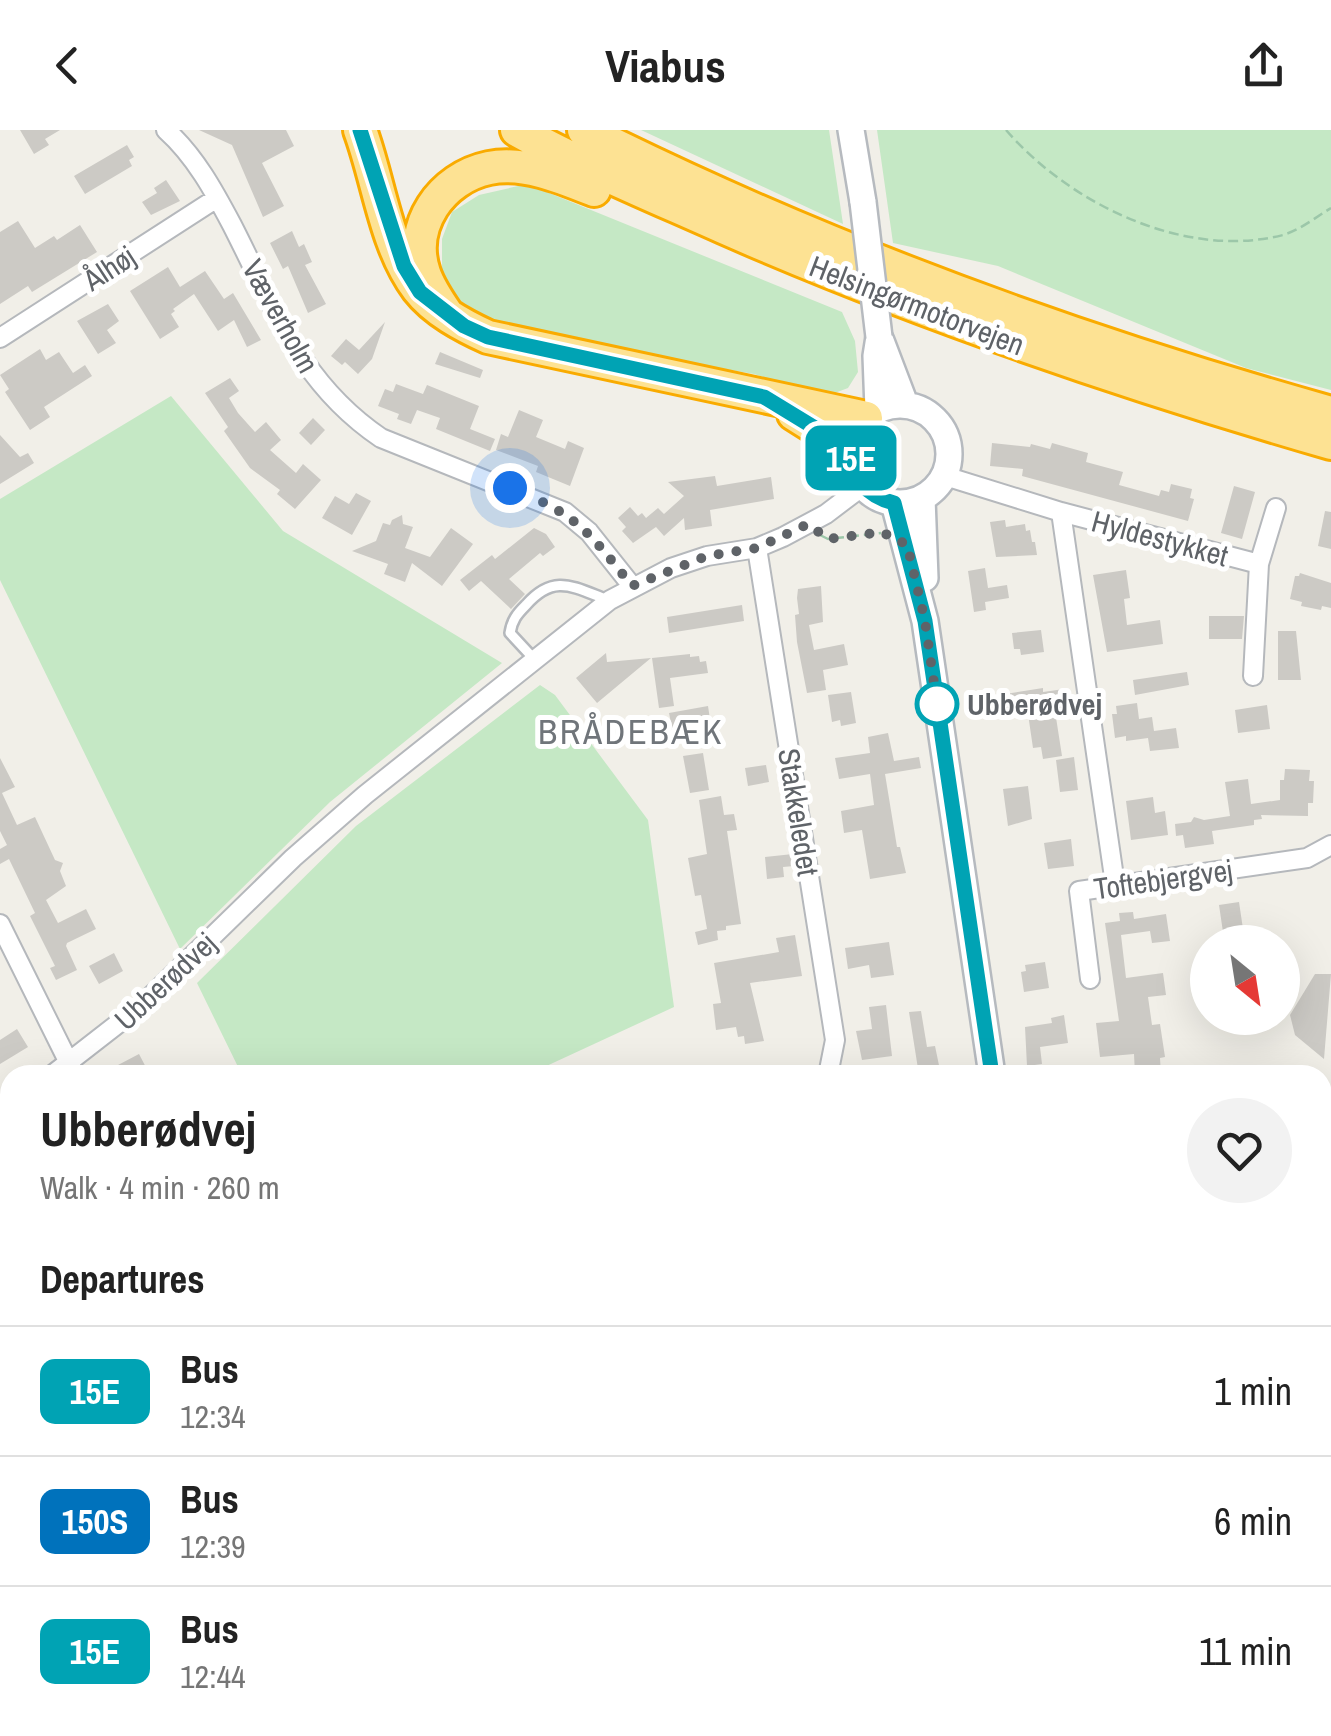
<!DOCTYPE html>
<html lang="en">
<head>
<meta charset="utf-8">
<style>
  :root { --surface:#fff; --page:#f2f2f2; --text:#222; --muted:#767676; --line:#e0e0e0 }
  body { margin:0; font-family:"Archivo Narrow",sans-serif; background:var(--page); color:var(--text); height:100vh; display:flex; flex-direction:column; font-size:38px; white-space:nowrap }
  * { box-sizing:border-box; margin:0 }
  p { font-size:32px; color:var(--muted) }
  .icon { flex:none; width:55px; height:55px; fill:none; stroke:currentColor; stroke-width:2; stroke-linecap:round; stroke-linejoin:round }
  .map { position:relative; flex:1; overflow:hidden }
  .side { position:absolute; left:0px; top:935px; width:1332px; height:672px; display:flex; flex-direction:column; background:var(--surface); border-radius:30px 30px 0 0; box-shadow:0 10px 40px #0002 }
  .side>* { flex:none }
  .badge { padding:0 20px; border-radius:15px; font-size:35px; line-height:65px }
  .needle { width:65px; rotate:150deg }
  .tools { position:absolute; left:1190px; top:795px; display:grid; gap:20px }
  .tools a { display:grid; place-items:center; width:110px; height:110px; border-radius:50%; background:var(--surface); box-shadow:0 10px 40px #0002; font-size:50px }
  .you { position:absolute; width:50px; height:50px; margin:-25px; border:8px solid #fff; border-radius:50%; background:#1a73e8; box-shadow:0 0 0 15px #1a73e833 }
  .map>.badge { position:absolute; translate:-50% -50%; box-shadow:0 0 0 5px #fff }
  h2 { padding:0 40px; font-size:38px; line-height:90px }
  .round { display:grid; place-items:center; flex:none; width:105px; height:105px; border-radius:52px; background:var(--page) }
  .head { display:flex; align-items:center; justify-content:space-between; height:170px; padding:0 40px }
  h1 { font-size:48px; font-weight:700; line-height:75px }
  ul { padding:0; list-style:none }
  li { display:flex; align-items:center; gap:30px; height:130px; padding:0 40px; border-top:2px solid var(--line) }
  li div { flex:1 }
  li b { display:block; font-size:38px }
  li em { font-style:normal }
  li .badge { min-width:110px; font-weight:700; text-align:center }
  header { display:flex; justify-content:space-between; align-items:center; height:130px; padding:0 40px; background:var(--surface); font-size:45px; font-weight:700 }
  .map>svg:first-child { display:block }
</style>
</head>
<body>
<header><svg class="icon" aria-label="back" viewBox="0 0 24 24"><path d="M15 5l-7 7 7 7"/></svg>Viabus<svg class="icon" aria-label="share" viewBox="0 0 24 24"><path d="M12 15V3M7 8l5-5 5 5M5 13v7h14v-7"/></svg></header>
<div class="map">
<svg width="1331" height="1606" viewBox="0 0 1331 1606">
  <rect width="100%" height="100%" fill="#f1efe8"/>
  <path fill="#c5e8c5" d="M641 0H829L843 94Z
    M877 0H1331V260L1246 238 998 136 893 113Z
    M527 54 842 182 855 211 858 242 848 258 824 267 754 244 572 213 487 189 456 169 442 140V109L452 82 479 65Z
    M171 266 283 401 502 533 330 672 180 819 0 450V369Z
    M540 555 555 565 648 690 674 877 527 945H242L197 853 356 696Z
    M1331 1493V1606H1144L1156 1598H1322L1323 1495Z"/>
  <path fill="#aadaff" d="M1331 976V1270L1322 1269V994Z"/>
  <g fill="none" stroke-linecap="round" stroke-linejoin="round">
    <path stroke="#aadaff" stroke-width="5" d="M1154 1606 1166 1598"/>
  </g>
  <path fill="#cccac5" d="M20 0H60L45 9 49 15 34 24Z
    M199 0H286L294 16 262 33 284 76 263 87 232 15Z
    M127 15 134 27 129 30 132 36 85 64 74 46Z
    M166 50 180 71 151 85 142 72 157 63 154 58Z
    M18 91 35 118 54 106 57 110 80 95 97 122 32 162 28 156 0 174V102Z
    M292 101 299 117 304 114 312 132 305 135 326 174 308 183 288 136 283 139 270 113Z
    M168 137 180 157 205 141 224 169 233 163 261 210 247 217 234 190 218 201 194 164 173 179 175 181 171 184 179 197 160 209 130 161Z
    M108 174 119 191 107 200 116 213 98 224 77 191Z
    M385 192 372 229 358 244 345 232 342 235 331 226 346 209 359 220Z
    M40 219 46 230 59 222 73 243 85 235 92 246 44 277 50 287 30 300 5 262 9 259 0 245Z
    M440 222 483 240 480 248 435 234Z
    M230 248 239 261 229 268 238 283 255 302 266 292 281 310 270 320 296 343 303 334 321 350 295 379 277 364 280 360 250 338 224 301 228 297 205 263Z
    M396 254 423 264 427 255 479 276 470 299 495 309 490 321 436 299 440 288 417 280 411 294 397 289 399 284 378 276 385 259 393 262Z
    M519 280 543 290 536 307 565 319 568 311 584 318 570 356 536 342 538 336 496 320 501 304 508 307Z
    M313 288 325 300 311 315 299 303Z
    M0 305 20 327 28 323 34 333 0 354Z
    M992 313 1030 317 1031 314 1050 319 1052 313 1088 323 1086 332 1123 342 1119 355 1159 366 1161 360 1169 362 1171 354 1192 359 1190 368 1194 369 1188 391 1022 346 1023 339 990 336Z
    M715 346 717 356 771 347 774 369 710 380 712 396 685 400 684 388 664 406 656 397 633 413 622 401 626 397 618 388 630 377 638 386 642 383 646 388 658 378 664 384 684 366 668 352Z
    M1234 356 1255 362 1242 409 1221 403Z
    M356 363 371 371 352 405 322 388 335 366 349 374Z
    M1325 381 1331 382V419L1318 416Z
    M402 385 403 394 413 397 405 418 430 427 451 398 473 414 442 456 412 433 405 452 384 444 388 434 352 421 376 411 383 393 390 395 392 390Z
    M1005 390 1006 397 1025 394 1026 401 1030 400 1032 412H1035L1037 425 996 427 990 392Z
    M534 398 546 404 555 417 543 426 540 423 509 449 525 464 511 479 481 451 469 461 460 450 492 425 495 429Z
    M985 438 988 458 1007 455 1009 468 985 472 986 480 974 482 968 441Z
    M1126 440 1130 468 1124 469 1127 495 1160 490 1163 514 1107 522 1093 445Z
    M1300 443 1331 453V478L1322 476 1321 480 1301 476 1302 472 1290 469 1295 446H1299Z
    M821 456 823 492 809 495 814 520 844 514 848 535 823 540 826 560 807 563 797 512 795 485 799 484 797 468 798 459Z
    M742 475 744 491 669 503 667 487Z
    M1209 486H1244L1242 509H1209Z
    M1041 500 1044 522 1021 525 1020 519H1014L1012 503Z
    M1278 501H1296L1301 550H1278Z
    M606 523 607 532 651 528 597 573 576 548Z
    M690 524V527L699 526 700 532 706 531 708 543 670 548 674 576 659 578 652 528Z
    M1187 542 1189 555 1135 565 1133 550Z
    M1043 558V562L1064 559 1067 579 1055 581 1062 626 1043 629 1041 617 1033 618 1028 584 997 589 993 566Z
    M851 562 856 593 841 596 840 590 832 592 828 565Z
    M1137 573 1139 589 1152 587 1154 601 1176 598 1179 618 1150 621 1148 608 1126 611V606L1115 608 1112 584H1117L1116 576Z
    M1267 575 1270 599 1238 603 1235 580Z
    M708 576 711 596 673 603 669 583Z
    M888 603 894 631 919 627 921 638 885 644 897 717H900L906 743 870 749 862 700 844 703 841 681 874 675 870 644 839 649 835 628 870 623 868 607Z
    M703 623 709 660 690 663 683 626Z
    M1074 627 1078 660 1060 662 1056 630Z
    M0 628 15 657 2 663 17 695 35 687 55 730 63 733 60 741 66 756 46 770 58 793 86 779 96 799 67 813 66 816 77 840 56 850 50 838 55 836 30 786 35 783 9 729 0 734V719L7 715 0 701Z
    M766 635 769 652 748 656 745 638Z
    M1285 639 1310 640 1309 651H1314L1313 673H1308V686L1261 685 1262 689 1254 690V695L1212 701 1214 714 1185 718 1183 705 1176 706 1175 694 1191 692 1194 687 1204 690 1230 686 1225 652 1248 649 1251 674 1280 670V650H1284Z
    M1028 656 1032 689 1008 696 1003 659Z
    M721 666 724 685 734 684 737 700 727 701 741 794 726 796V800L717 801 718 810 698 815 695 802 707 799 701 765 695 766 688 728 707 724 699 670Z
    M1153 667 1155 683 1165 681 1168 705 1131 710 1126 671Z
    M1071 709 1074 736 1048 739 1044 713Z
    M793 724 794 736 783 737 784 747 767 749 765 727Z
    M1239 772 1243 799 1223 802 1219 775Z
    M1133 782 1134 789 1166 784 1170 811 1152 813 1150 801 1121 805 1126 848 1163 843 1166 865 1148 867 1152 895 1160 894 1165 927 1160 928 1161 945H1135L1134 924 1100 927 1096 893 1119 891 1105 793 1120 791 1119 783Z
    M795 805 802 846 750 853 764 911 745 914 744 906 738 907 736 897 716 900 713 874 721 873 714 833 779 822 776 808Z
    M889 812 894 845 871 848 869 835 848 839 845 818Z
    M114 823 123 841 99 854 89 836Z
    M1045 832 1049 858 1024 862 1021 842 1026 841 1025 835Z
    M1315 844H1331L1324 929 1295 905 1290 885Z
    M886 875 892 926 862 930 856 901 872 899 869 877Z
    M921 881 927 917 935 916 941 945H919L909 882Z
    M1064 885 1068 913 1040 917 1042 934 1027 936 1025 897 1052 893 1051 888Z
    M17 899 28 917 0 934V910Z
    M139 924 150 945H99Z"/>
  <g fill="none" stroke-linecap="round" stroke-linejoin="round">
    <defs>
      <path id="service" d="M535 530 510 503C512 490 517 484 526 475 554 443 573 457 608 470"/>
      <path id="minor" d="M166 0C195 26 214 61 232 95 275 179 300 253 381 308L565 382 589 402 632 456
        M0 208 217 68
        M945 346 1061 382 1259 434 1253 546
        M1061 382 1115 754
        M757 418 835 910 828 945
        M1259 434 1276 378
        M0 794 75 945
        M1090 849 1079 761 1307 728 1331 715
        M52 945 142 875 293 728 365 665 610 470 671 438 707 426 757 418 783 407 826 384 863 356
        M0 981 10 974
        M0 1314 10 1311
        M1322 1482H1331
        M0 1593 10 1589"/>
      <path id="secondary" d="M851 0 863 72
        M881 211 905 274
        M851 324a49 49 0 1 1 98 0a49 49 0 1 1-98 0Z
        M878 279 876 226 879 207
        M922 368 925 448
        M894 373 925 491 992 945
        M1087 1598 1088 1606"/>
      <path id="motorway" d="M360 0C379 51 385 115 418 159 435 181 464 196 488 207L866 288
        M517 0C583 37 654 66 723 97 921 184 1124 253 1331 313
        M584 0C822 119 1074 211 1331 283
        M447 184C438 171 429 158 424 143 408 96 441 48 489 38 524 31 562 47 594 60
        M794 284 851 320"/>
    </defs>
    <use href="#service" stroke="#b5b8bc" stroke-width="14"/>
    <use href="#minor" stroke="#b5b8bc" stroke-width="22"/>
    <use href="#secondary" stroke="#b6babf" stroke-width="30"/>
    <use href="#motorway" stroke="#f9ab00" stroke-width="38"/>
    <path stroke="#9cc7a9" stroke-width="2.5" stroke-dasharray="10 5" stroke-linecap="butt" d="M1006 0C1070 74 1185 130 1283 105 1300 100 1316 87 1331 78
      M923 268C947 281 961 303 959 331
      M820 405 828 409 881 403
      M1322 1536 1331 1550
      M633 1598 635 1606
      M367 1606 390 1598"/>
    <use href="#service" stroke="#fff" stroke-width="9"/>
    <use href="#minor" stroke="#fff" stroke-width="18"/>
    <use href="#secondary" stroke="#fff" stroke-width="25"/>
    <use href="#motorway" stroke="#fde293" stroke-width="32"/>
    <defs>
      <path id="secondary-bridge" d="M863 72 879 207"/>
    </defs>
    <use href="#secondary-bridge" stroke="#b6babf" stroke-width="30" stroke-linecap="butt"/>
    <use href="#secondary-bridge" stroke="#fff" stroke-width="25"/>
  </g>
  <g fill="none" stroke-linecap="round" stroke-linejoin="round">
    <defs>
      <path id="line" d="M360 0 404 136 420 162 464 196 488 207 764 267 851 320C851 348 867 366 894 373L925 491 992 945"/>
    </defs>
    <use href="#line" stroke="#fff" stroke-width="22"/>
    <use href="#line" stroke="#00a3b4" stroke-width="15"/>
    <path stroke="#5f6368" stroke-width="10" stroke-dasharray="0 18" d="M510 358C577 384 588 401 632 456L707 426 757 418 808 394 828 409 884 402 890 408 907 414 925 491 937 574"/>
  </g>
  <circle fill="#fff" stroke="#00a3b4" stroke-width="5" cx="937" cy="574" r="20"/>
  <g text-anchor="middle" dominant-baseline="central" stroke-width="10" stroke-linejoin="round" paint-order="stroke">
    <g font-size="30" fill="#5f6368" stroke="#fff">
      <text transform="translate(109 138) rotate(-33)">Ålhøj</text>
      <text transform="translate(917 175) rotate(21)">Helsingørmotorvejen</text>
      <text transform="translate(281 186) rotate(61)">Væverholm</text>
      <text transform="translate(1160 408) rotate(15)">Hyldestykket</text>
      <text transform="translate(799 682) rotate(81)">Stakkeledet</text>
      <text transform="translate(1163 749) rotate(-8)">Toftebjergvej</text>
      <text transform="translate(165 851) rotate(-43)">Ubberødvej</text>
    </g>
    <g font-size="30" font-weight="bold" fill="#5f6368" stroke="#fff" text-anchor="start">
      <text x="967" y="574">Ubberødvej</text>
    </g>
    <g font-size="35" letter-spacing="2.5" fill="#70757a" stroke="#fff">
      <text x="631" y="601">BRÅDEBÆK</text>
    </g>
  </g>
</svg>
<div class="tools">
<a><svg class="needle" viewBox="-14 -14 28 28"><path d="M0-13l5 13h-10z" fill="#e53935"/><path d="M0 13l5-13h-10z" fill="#767676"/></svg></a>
</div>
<div class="you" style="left:510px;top:358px"></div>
<b class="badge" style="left:851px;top:328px;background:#00a3b4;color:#fff">15E</b>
<section class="side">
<div class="head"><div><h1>Ubberødvej</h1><p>Walk · 4 min · 260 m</p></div><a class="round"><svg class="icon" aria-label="heart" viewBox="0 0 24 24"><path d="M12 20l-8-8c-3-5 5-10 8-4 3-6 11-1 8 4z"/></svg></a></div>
<h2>Departures</h2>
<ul>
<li><span class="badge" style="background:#00a3b4;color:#fff">15E</span><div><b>Bus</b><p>12:34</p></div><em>1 min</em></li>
<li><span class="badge" style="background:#0072bc;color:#fff">150S</span><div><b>Bus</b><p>12:39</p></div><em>6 min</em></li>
<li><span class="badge" style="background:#00a3b4;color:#fff">15E</span><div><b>Bus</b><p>12:44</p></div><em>11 min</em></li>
</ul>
</section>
</div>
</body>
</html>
